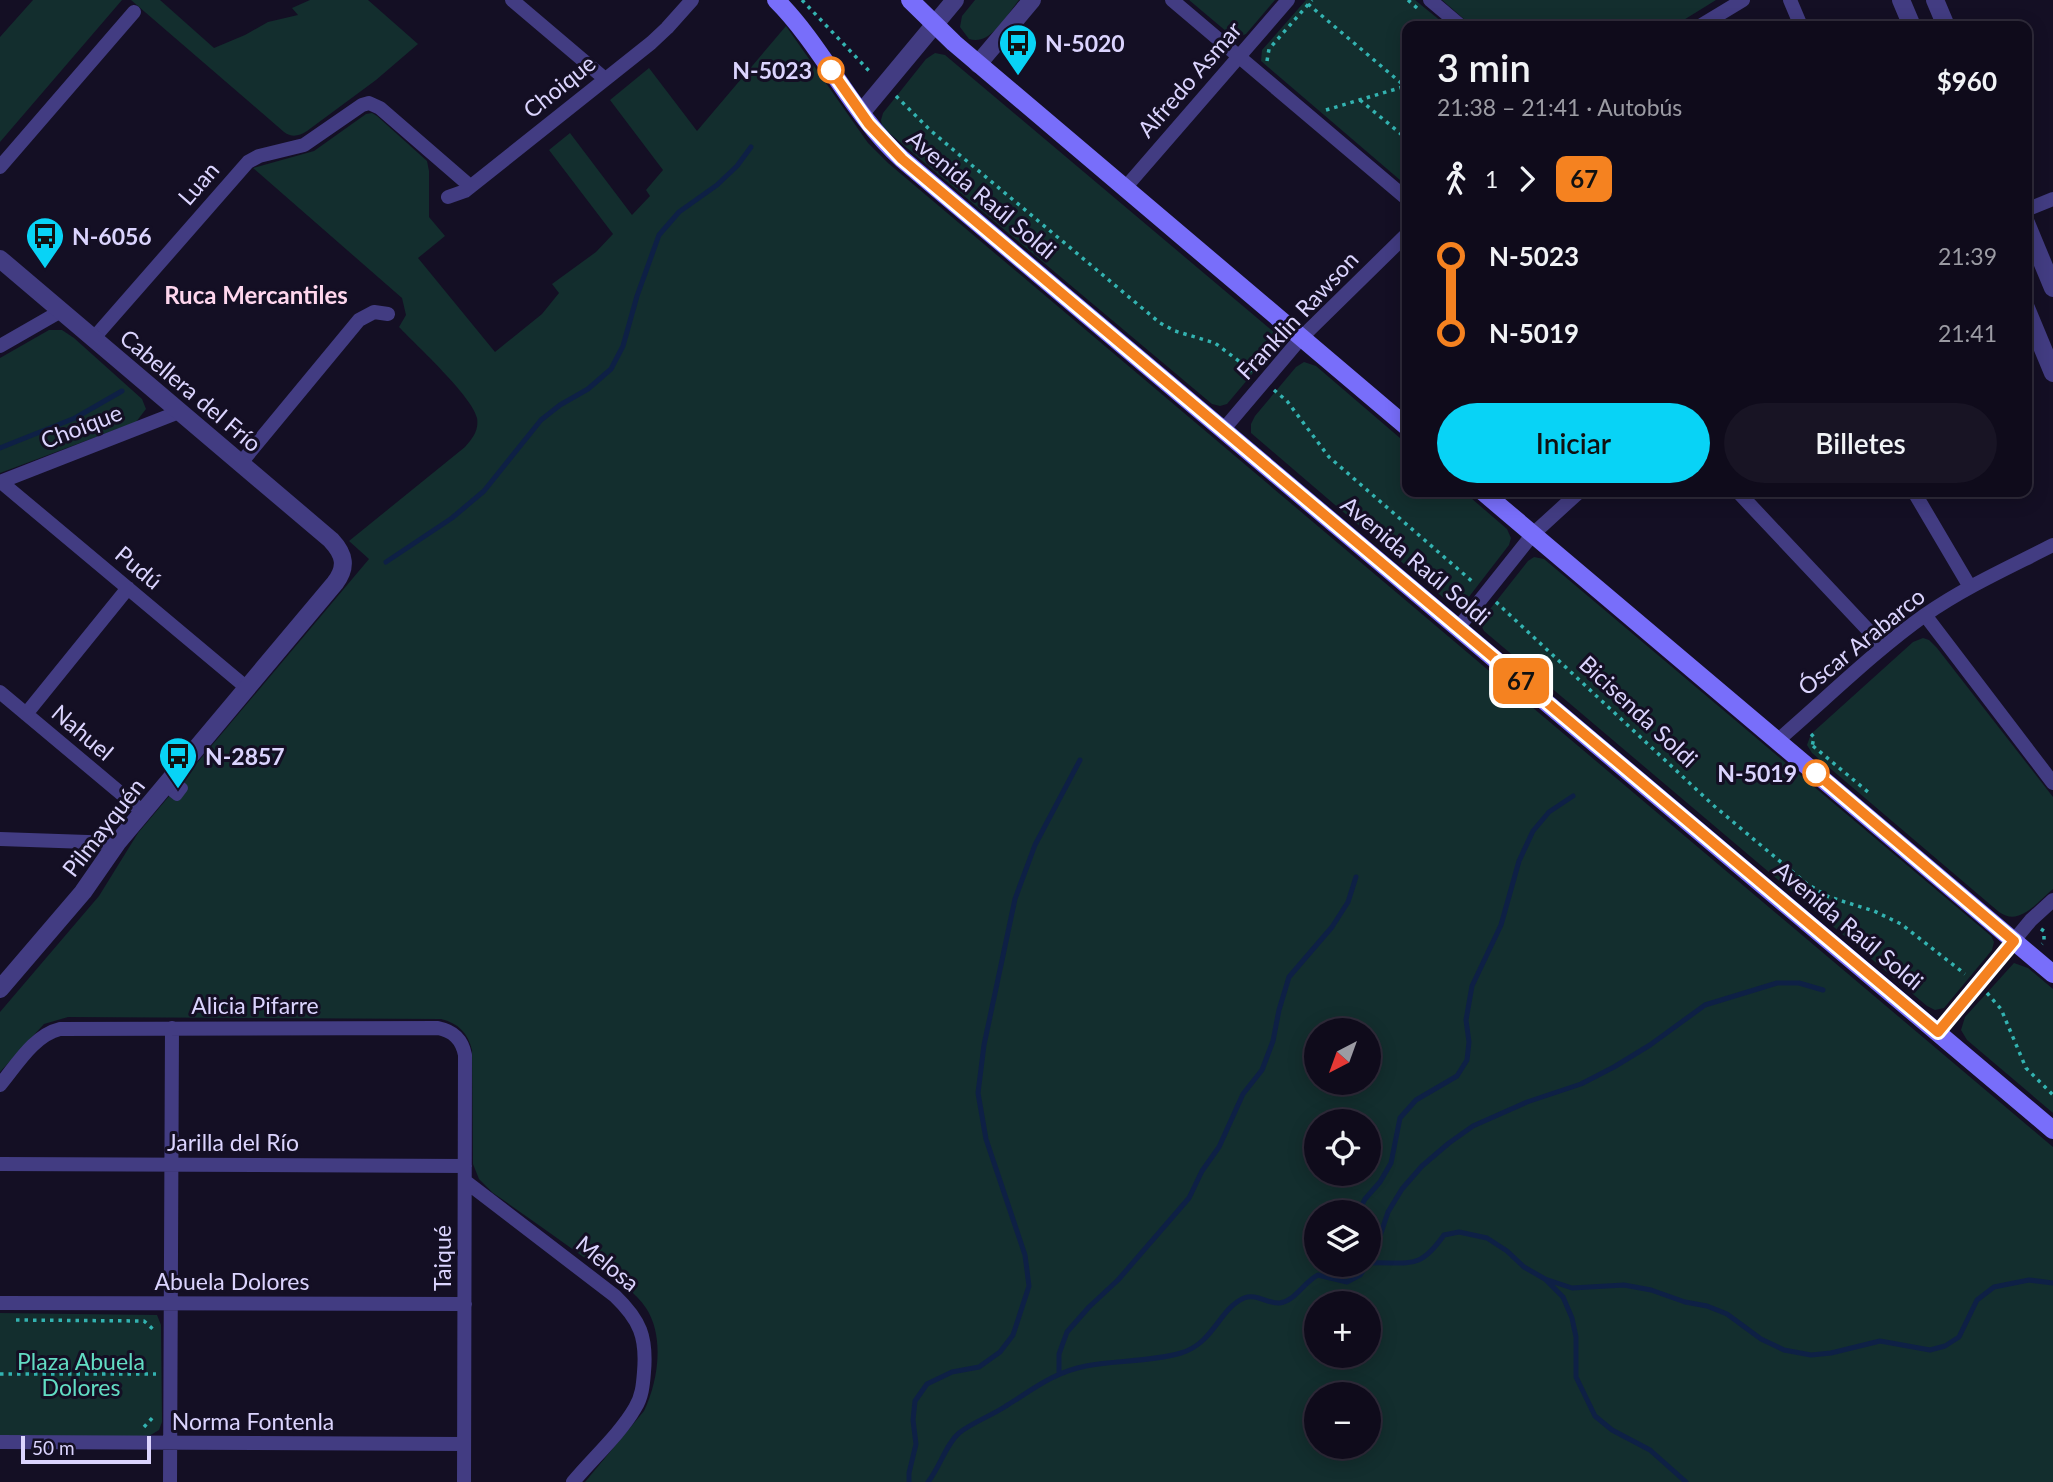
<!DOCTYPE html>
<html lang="es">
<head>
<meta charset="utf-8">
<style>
  :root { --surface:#0f0b1b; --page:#181424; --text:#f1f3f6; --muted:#9b9ba3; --line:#2f2b3a; --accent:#08d3f6 }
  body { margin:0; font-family:Lato,sans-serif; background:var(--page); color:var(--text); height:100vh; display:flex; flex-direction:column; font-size:26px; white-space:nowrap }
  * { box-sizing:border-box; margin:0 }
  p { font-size:23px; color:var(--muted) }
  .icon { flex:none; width:38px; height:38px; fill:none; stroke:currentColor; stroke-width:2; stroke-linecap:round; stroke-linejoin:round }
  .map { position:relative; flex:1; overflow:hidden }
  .sheet { position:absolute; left:1402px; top:21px; width:630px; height:476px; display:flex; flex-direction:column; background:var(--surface); border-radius:14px; box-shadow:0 4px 18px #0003,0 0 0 2px var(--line) }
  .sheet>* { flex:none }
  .badge { padding:0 14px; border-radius:10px; font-size:24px; line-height:46px }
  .needle { width:46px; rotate:221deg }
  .controls { position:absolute; left:1304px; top:1018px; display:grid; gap:14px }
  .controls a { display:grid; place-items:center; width:77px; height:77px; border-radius:50%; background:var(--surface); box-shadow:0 4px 18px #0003,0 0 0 2px var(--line); font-size:35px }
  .scale { position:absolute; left:21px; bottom:18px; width:130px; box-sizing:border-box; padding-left:7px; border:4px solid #dbd4fe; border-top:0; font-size:19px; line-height:24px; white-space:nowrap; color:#dbd4fe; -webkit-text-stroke:5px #140f24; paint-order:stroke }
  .map>.badge { position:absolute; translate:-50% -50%; box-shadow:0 0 0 4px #fff }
  .legs { display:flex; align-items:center; gap:10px; height:77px; padding:0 35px; font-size:23px }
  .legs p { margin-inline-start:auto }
  .summary { display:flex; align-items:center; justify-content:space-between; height:119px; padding:0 35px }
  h1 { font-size:38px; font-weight:600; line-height:52px }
  .cta { display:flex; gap:14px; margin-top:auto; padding:14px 35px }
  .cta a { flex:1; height:80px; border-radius:42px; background:var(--accent); color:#111; font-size:28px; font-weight:600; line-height:80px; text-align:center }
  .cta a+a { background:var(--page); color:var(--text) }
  ul { padding:0 35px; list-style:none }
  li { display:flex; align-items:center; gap:24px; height:77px; font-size:26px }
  li i { display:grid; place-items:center; width:10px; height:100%; margin:0 9px; background:currentColor }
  li i::after { content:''; width:18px; height:18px; margin:-9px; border:5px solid; border-radius:50%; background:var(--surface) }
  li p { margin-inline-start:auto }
  li:first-child i { background:linear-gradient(#0000 50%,currentColor 0) }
  li:last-child i { background:linear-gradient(currentColor 50%,#0000 0) }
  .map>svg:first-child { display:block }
</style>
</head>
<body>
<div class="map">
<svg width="2053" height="1482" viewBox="0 0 2053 1482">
  <rect width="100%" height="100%" fill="#140f24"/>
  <path fill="#132e2e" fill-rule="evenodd" d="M33 0H122L0 142V37Z
    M131 0H160L214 48 245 35 268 22 298 15 292 8 310 0H368L418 44 376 80 307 131C299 136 292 138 284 132Z
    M975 0H1019C1006 15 991 46 969 39L960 27 962 16Z
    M1189 0H1275L1246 34 1239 37 1227 32Z
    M1306 0H1415L1447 26H1407V186L1261 61 1262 50Z
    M1442 0H1716L1674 26H1472Z
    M786 26 868 143 888 163 2053 1147V1482H585L644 1411C658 1382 665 1337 646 1308 633 1288 608 1275 589 1261 557 1238 525 1215 493 1193L479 1179 473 1164 472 1050C468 1033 458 1023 441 1019L68 1017 44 1024 0 1072V1012L99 896 138 833 369 559 349 541 465 447C473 438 479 430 477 418 472 396 417 346 399 327L406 315 402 298 253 168 314 151 366 114 372 113 377 116 427 161 429 171V217L445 236 418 258 495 352 542 314 559 293 552 284 596 252 613 234 549 150 570 133 632 215 650 196 646 190 663 170 610 100 649 68 697 131ZM1316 1031H1368V1083H1316ZM1316 1122H1368V1174H1316ZM1316 1213H1368V1265H1316ZM1316 1304H1368V1356H1316ZM1316 1395H1368V1447H1316Z
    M935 53 945 55 1275 333 1277 341 1274 348 1227 404 1220 406 1212 404 882 127 881 120 883 113 926 59Z
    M49 330H62L74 338 142 399 146 409 136 422 0 473V358Z
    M1304 362 1316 366 1407 444V492H1464L1507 529 1511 538 1509 545 1465 602 1454 604 1446 600 1251 433V424L1255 416 1296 367Z
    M1534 557 1544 559 1991 936 1994 942 1992 950 1944 1008 1935 1010 1927 1006 1484 631 1481 625 1483 618 1528 561Z
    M1923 638 1929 640 1937 648 2053 797V889C2037 902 2020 927 1999 912L1812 753 1807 745 1811 734 1913 642Z
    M2014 963 2028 968 2053 989V1113L1967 1040 1961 1030 1965 1017Z
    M0 1313 157 1315 161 1325 162 1422 159 1430 149 1436H0Z"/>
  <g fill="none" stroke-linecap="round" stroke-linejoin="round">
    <path stroke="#0e2045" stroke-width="5" d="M0 448 75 418 122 391
      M386 562 452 518 484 491 541 420 560 405 588 389 611 369 623 346 637 296 659 235 679 212 717 185 737 166 751 147
      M1358 1213 1365 1199 1380 1182 1391 1163 1400 1118 1416 1100 1457 1076 1467 1060 1469 1042 1466 1020 1472 986 1501 925 1519 861 1533 831 1549 812 1573 796
      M1368 1262 1375 1251 1388 1212 1402 1189 1422 1166 1449 1143 1473 1126 1527 1102 1581 1084 1614 1067 1650 1045 1705 1005 1777 983H1799L1823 990
      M1368 1263C1409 1261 1418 1272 1444 1235L1459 1232 1487 1238 1507 1251 1524 1267 1545 1279 1572 1288 1624 1285 1651 1290 1685 1302 1707 1306 1727 1314 1761 1339 1784 1350 1811 1355 1831 1353 1880 1341 1930 1350 1945 1346 1959 1337 1977 1300 1994 1287 2029 1280 2053 1283
      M1333 1277 1339 1265
      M1546 1280 1563 1297 1572 1318 1576 1337V1377L1595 1416 1612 1430 1650 1450 1686 1482
      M1059 1373V1354L1067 1332 1089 1307 1118 1280 1189 1198 1202 1171 1219 1147 1243 1094 1262 1070 1273 1041 1279 1010 1289 977 1332 927 1348 902 1356 877
      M909 1482V1473L916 1444 913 1420 915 1401 927 1384 952 1372 979 1367 1000 1352 1013 1335 1029 1286 1025 1255 986 1139 978 1093 984 1045 1015 899 1035 845 1080 760
      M928 1482C940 1467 946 1444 959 1433 973 1422 991 1416 1006 1406 1032 1390 1054 1372 1086 1366 1117 1360 1150 1362 1181 1353 1214 1343 1219 1309 1244 1298 1257 1293 1267 1304 1280 1303 1295 1301 1304 1282 1318 1275L1347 1282 1360 1275 1367 1265"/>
    <path stroke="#33b3b1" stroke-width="3.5" stroke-dasharray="3.5 5" stroke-linecap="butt" d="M802 0 872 74
      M1408 0 1417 8
      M1308 4 1407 88
      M1267 61 1269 49 1312 0
      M896 96 931 131 1160 323 1175 331 1215 343 1252 371
      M1360 100 1407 139
      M1326 110 1406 86
      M1274 390 1287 401 1329 457 1474 583
      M1496 602 1713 805 1807 884 1829 897 1874 911 1901 924 1965 974
      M1811 734 1814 737 1812 747
      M1813 746 1868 792
      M2041 929 2044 931V942L2042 944
      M1987 993 2001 1009 2026 1068 2053 1095
      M16 1320 144 1321 155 1331
      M0 1374H156
      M144 1427 155 1415"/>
    <path stroke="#423c82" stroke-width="10" d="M178 784 183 788 177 796 172 792Z"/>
    <path stroke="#423c82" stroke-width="14" d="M512 0 604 78
      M1172 0 1407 199
      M1430 0 1461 26
      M1790 0 1801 26
      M1700 26 1743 0
      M0 167 134 12
      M1125 188 1288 0
      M448 197 465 191 651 43 667 28 692 0
      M2026 210 2053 199
      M93 339 248 162 259 156 304 145 362 105 369 103 380 108 470 186
      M0 346 61 311
      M1223 430 1301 338 1407 234
      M240 464 359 320 374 312 388 314
      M0 482 179 412
      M1 482 247 688
      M1738 492 1884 647
      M1914 492 1970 587
      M1925 615 2053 783
      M1458 628 1533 534 1579 492
      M0 692 143 812
      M26 714 128 588
      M1777 741C1826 699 1873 652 1925 615 1965 587 2010 567 2053 545
      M0 839 117 843
      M1938 1032 2031 920 2053 900
      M0 1085C16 1066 34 1035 60 1029L438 1028C453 1031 462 1039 465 1055L464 1482
      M0 1164 465 1166
      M465 1181 615 1296C640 1320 647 1337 644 1372 643 1385 642 1397 635 1408 620 1434 592 1459 573 1482
      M0 1303 465 1304
      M0 1442 464 1444
      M170 1482 172 1028"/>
    <path stroke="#423c82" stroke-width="18" d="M1901 0 1912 26
      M1935 0 1946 26
      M978 64 1032 0
      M861 113 955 0
      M2026 223 2053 288
      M0 259 331 540C345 555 347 567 335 583L117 843 83 892 0 989
      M2026 308 2053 373"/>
    <path stroke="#786efa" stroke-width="18" d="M776 0C824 48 851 113 902 159L2053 1130
      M910 0 954 43 1407 427
      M1483 492 2053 974"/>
  </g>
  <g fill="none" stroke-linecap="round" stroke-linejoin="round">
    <defs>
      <path id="line-1" d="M831 70 869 124 902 159 1938 1032 2014 941 1816 773"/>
    </defs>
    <use href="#line-1" stroke="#fff" stroke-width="16"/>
    <use href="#line-1" stroke="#f58220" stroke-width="10"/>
  </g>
  <defs>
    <symbol id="bus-pin" viewBox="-11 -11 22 30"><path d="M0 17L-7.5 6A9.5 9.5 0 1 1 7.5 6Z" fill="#08d3f6" stroke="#140f24"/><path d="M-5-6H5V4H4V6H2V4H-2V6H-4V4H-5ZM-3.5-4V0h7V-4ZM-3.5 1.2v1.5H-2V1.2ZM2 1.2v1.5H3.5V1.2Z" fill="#111"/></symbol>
  </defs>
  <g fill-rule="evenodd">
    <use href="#bus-pin" x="996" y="21" width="44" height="60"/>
    <use href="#bus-pin" x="23" y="214" width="44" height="60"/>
    <use href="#bus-pin" x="156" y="734" width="44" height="60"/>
  </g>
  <g fill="#fff" stroke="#f58220" stroke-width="3.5">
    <circle cx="831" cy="70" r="12"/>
    <circle cx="1816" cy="773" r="12"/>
  </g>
  <g text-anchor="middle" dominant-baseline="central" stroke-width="6" stroke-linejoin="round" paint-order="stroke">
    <g font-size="23" font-weight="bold" fill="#dbd4fe" stroke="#140f24" text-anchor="start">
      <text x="1045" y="43">N-5020</text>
      <text x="72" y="236">N-6056</text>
      <text x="205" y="756">N-2857</text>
    </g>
    <g font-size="23" font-weight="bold" fill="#dbd4fe" stroke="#140f24" text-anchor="end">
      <text x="812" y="70">N-5023</text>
      <text x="1797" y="773">N-5019</text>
    </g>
    <g font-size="23" fill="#dbd4fe" stroke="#140f24">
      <text transform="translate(1189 79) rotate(-49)">Alfredo Asmar</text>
      <text transform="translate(559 86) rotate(-39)">Choique</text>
      <text transform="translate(198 183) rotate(-49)">Luan</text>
      <text transform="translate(982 194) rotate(40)">Avenida Raúl Soldi</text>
      <text transform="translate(1297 315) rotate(-47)">Franklin Rawson</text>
      <text transform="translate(191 390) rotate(40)">Cabellera del Frío</text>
      <text transform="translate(81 426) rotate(-21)">Choique</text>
      <text transform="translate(1416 560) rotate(40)">Avenida Raúl Soldi</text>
      <text transform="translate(139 567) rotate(40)">Pudú</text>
      <text transform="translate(1861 641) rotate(-39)">Óscar Arabarco</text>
      <text transform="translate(1639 711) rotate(43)">Bicisenda Soldi</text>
      <text transform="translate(83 732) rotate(40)">Nahuel</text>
      <text transform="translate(103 827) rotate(-52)">Pilmayquén</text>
      <text transform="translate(1849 925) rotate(40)">Avenida Raúl Soldi</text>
      <text x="255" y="1005">Alicia Pifarre</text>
      <text x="233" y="1142">Jarilla del Río</text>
      <text transform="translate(442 1258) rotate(-90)">Taiqué</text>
      <text transform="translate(608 1263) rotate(39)">Melosa</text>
      <text x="232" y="1281">Abuela Dolores</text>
      <text x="253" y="1421">Norma Fontenla</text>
    </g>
    <g font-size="23" fill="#62dcc3" stroke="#140f24">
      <text x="81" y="1361">Plaza Abuela<tspan x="81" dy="26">Dolores</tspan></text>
    </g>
    <g font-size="24" font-weight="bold" fill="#fed6ed" stroke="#140f24">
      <text x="256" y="294">Ruca Mercantiles</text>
    </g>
  </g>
</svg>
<div class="controls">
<a><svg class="needle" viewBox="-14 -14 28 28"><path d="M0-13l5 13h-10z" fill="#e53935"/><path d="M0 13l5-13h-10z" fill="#9b9ba3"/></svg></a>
<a><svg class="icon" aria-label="locate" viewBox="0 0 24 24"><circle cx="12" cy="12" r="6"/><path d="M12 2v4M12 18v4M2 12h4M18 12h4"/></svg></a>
<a><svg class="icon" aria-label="layers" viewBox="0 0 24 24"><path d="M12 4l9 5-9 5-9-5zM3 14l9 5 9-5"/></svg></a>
<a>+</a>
<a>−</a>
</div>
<div class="scale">50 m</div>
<b class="badge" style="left:1521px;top:681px;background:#f58220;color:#111">67</b>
<section class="sheet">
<div class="summary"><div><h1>3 min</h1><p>21:38 – 21:41 · Autobús</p></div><b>$960</b></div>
<div class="legs"><svg class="icon" aria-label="walk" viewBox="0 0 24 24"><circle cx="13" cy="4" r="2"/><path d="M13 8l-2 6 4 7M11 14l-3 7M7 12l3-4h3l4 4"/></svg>1<svg class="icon" aria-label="forward" viewBox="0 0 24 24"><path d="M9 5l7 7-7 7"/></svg><b class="badge" style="background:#f58220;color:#111">67</b></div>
<ul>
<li><i style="color:#f58220"></i><b>N-5023</b><p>21:39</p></li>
<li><i style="color:#f58220"></i><b>N-5019</b><p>21:41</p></li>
</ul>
<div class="cta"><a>Iniciar</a><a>Billetes</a></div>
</section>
</div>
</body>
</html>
